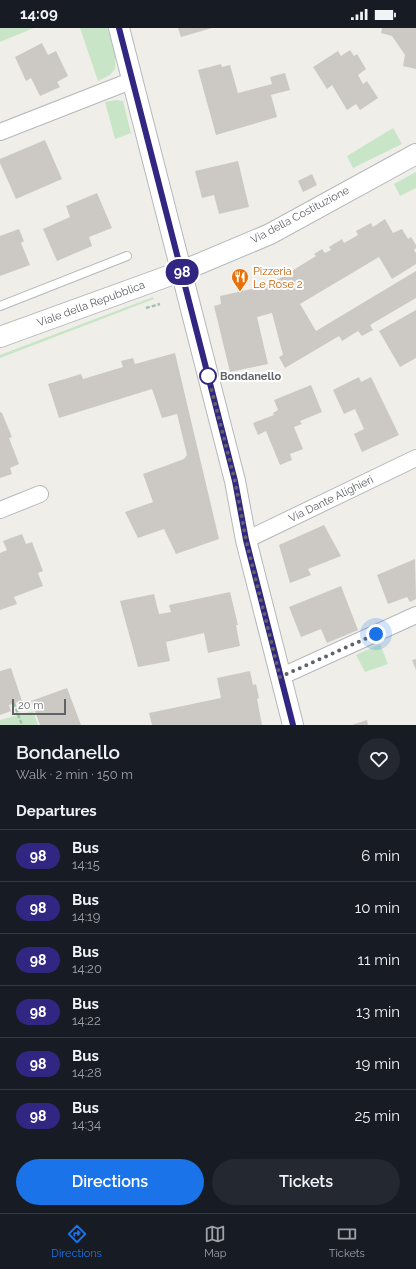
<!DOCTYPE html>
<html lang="en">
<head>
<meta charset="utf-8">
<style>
  :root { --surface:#171b24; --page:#242831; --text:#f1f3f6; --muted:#9ea1a6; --line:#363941; --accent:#1a73e8 }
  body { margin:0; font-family:Raleway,sans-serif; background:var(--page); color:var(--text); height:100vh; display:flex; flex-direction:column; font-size:15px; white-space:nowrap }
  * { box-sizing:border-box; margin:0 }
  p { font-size:13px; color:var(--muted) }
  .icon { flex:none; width:22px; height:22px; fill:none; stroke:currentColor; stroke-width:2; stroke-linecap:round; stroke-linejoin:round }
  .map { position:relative; height:697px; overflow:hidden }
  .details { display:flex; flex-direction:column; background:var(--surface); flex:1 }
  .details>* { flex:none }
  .badge { padding:0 8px; border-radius:13px; font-size:14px; line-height:26px }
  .scale { position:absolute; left:12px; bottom:10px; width:54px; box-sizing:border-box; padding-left:4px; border:2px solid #606367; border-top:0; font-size:11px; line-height:14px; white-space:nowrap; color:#606367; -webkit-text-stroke:3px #fff; paint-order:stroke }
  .you { position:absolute; width:20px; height:20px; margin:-10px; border:3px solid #fff; border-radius:50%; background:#1a73e8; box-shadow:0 0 0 6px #1a73e833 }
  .map>.badge { position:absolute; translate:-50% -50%; box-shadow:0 0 0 2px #fff }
  h2 { padding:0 16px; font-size:15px; line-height:36px }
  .round { display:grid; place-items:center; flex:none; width:42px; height:42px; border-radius:21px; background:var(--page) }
  .head { display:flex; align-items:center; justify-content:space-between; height:68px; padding:0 16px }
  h1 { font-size:19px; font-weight:600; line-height:30px }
  .action { display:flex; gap:8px; margin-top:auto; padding:8px 16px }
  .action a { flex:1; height:46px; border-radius:24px; background:var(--accent); color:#fff; font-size:16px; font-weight:600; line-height:46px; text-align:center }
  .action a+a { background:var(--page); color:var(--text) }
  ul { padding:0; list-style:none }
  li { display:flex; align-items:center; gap:12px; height:52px; padding:0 16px; border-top:1px solid var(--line) }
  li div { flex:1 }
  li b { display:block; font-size:15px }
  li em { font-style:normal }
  li .badge { min-width:44px; font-weight:700; text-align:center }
  .status { display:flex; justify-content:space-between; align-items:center; height:28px; padding:0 20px; background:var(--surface); direction:ltr }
  .status svg { height:11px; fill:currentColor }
  .tabs { display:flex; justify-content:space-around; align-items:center; height:56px; border-top:1px solid var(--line); background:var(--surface); font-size:11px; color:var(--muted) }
  .tabs a { display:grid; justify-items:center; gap:2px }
  .tabs .active { color:var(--accent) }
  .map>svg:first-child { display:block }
</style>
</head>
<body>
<div class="status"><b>14:09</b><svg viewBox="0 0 49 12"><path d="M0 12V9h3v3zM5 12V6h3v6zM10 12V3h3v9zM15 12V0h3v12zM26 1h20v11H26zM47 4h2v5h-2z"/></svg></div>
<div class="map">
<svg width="416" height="697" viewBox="0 0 416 697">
  <rect width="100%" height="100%" fill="#f0eee9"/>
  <path fill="#c8e5c8" d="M0 0H34L0 14Z
    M80 0H107C112 13 117 27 115 41L110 47 98 53Z
    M116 72 123 73 131 105 115 111 105 74Z
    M393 100 402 116 353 140 347 128Z
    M416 144V160L400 168 394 156Z
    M153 269 154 271 0 330V327Z
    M380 616 388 636 365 644 356 627Z
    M33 683 38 697H0V692Z"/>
  <path fill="#ccc9c5" d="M178 0H212L181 9Z
    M382 0H416V41L403 38 405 27 392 8 381 5Z
    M42 15 48 27 56 23 68 48 57 54 60 59 40 68 31 50 26 53 15 29Z
    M350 22 354 28 357 26 366 41 358 47 363 56 367 53 378 70 360 82 356 76 347 82 332 57 327 61 313 39 338 23 341 28Z
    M221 36 222 39 230 37 238 65 272 56 270 49 285 45 290 62 271 67 277 89 216 107 198 42Z
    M45 112 62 151 16 171 0 135V131Z
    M238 133 249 179 219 186 214 167 202 170 195 143Z
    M312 146 317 157 303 164 298 153Z
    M97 165 112 200 89 209 92 218 57 233 43 201 70 189 66 178Z
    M385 191 393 205 402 201 408 211 411 209 416 217V220L414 222 416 225V236L392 251 379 229 300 276 316 303 416 243V270L370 297 373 302 362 308 358 303 342 313 339 308 285 340 279 329 283 327 272 285 257 289 268 336 230 344 214 278 221 276 220 268 269 257 316 228 314 226 322 221 325 225 331 222 329 219 342 211 344 215 358 207 356 203 371 195 373 199Z
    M19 201 24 213 21 215 30 237 0 248V208Z
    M416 282V330L400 339 379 303Z
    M175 325 219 511 176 526 164 501 138 510 125 484 153 474 143 446 184 431 187 427 177 386 162 390 152 361 59 390 48 356 81 346 83 351 123 339 121 333 133 330 135 336Z
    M359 349 361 354 371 349 399 407 362 424 354 406 364 401 355 381 344 386 333 362Z
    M311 357 322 384 300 393 302 396 294 399 303 421 290 426 292 432 280 437 266 403 258 407 253 395 274 387 273 385 278 382 274 372Z
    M0 384 2 385 12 409 9 410 19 436 10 440 12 446 0 450Z
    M324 497 341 528 308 541 311 547 290 555 279 517Z
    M22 506 26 516 32 514 43 543 38 545 43 558 14 569 17 576 0 582V525L7 522 3 513Z
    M415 531 416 571 410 574 407 569 388 576 377 547Z
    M341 558 358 602 327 615 321 601 301 609 289 579Z
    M230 564 238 597H236L240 618 208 625 204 605 166 614 170 633 138 639 120 573 154 566 159 586 171 584 169 577Z
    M416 631V642L412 632Z
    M11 640 22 673 9 677 11 683 0 687V643Z
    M250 643 253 657 256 656 259 670 257 671 262 697H152L149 685 221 670 217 650Z
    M67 660 81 697H40L31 673Z
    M367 692 368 697H352Z"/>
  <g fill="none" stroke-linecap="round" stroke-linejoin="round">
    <defs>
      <path id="service" d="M0 278 127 228"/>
      <path id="minor" d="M0 104 133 52
        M0 482 40 466
        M246 512 416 430
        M280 649 416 587"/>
      <path id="tertiary" d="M119 0 235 453 246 512 293 697
        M0 309 182 243 270 206 416 126"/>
    </defs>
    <use href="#service" stroke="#b5b8bb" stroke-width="10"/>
    <use href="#minor" stroke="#b5b8bb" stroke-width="18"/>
    <use href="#tertiary" stroke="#b5b8bb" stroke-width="22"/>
    <path stroke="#a1c5ac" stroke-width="2.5" stroke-dasharray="4 2" stroke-linecap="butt" d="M146 280 160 276
      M14 675 22 697"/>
    <use href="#service" stroke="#fff" stroke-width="8"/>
    <use href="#minor" stroke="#fff" stroke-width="16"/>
    <use href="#tertiary" stroke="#fff" stroke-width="20"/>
  </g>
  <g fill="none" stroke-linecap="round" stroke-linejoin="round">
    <defs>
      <path id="line" d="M119 0 235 453 246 512 293 697"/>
    </defs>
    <use href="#line" stroke="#fff" stroke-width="9"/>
    <use href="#line" stroke="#312783" stroke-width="6"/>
    <path stroke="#606367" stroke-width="4" stroke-dasharray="0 7.2" d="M208 348 235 453 246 512 280 649 376 606"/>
  </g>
  <defs>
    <symbol id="restaurant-pin" viewBox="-11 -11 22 30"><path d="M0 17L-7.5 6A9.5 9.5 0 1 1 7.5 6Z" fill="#e8710a" stroke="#fff"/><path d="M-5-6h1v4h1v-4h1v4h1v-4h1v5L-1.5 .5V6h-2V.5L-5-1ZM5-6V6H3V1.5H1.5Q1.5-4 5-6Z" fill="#fff"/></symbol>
  </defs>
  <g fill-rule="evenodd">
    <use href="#restaurant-pin" x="230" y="239" width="20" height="27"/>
  </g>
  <circle fill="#fff" stroke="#312783" stroke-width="2" cx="208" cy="348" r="8"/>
  <g text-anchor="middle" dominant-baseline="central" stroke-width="4" stroke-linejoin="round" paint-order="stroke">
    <g font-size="11" fill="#606367" stroke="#fff">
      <text transform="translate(300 187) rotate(-28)">Via della Costituzione</text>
      <text transform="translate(91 276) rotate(-20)">Viale della Repubblica</text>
      <text transform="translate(331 471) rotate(-26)">Via Dante Alighieri</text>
    </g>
    <g font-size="11" fill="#c56008" stroke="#fff" text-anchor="start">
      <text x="253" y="243">Pizzeria<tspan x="253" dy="13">Le Rose 2</tspan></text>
    </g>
    <g font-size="11" font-weight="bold" fill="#606367" stroke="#fff" text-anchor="start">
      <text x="220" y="348">Bondanello</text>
    </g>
  </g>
</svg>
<div class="scale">20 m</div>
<div class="you" style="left:376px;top:606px"></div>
<b class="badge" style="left:182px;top:244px;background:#312783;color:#fff">98</b>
</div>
<section class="details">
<div class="head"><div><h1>Bondanello</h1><p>Walk · 2 min · 150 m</p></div><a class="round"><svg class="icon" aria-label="heart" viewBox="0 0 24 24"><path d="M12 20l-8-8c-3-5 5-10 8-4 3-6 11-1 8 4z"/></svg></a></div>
<h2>Departures</h2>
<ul>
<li><span class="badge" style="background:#312783;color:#fff">98</span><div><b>Bus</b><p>14:15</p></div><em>6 min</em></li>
<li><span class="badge" style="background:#312783;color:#fff">98</span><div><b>Bus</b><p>14:19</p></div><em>10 min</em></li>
<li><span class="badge" style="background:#312783;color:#fff">98</span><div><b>Bus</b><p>14:20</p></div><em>11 min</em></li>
<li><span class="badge" style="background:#312783;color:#fff">98</span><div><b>Bus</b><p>14:22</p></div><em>13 min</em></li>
<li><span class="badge" style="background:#312783;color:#fff">98</span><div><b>Bus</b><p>14:28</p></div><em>19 min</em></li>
<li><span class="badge" style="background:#312783;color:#fff">98</span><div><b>Bus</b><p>14:34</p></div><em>25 min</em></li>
</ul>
<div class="action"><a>Directions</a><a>Tickets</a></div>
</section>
<nav class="tabs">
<a class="active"><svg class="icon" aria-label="directions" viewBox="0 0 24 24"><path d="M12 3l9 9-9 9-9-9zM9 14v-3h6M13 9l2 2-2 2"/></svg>Directions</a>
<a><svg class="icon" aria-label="map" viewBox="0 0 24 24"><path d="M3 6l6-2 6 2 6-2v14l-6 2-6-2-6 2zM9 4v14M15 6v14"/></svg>Map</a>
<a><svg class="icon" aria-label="tickets" viewBox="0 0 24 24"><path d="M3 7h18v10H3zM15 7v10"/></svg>Tickets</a>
</nav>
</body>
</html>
